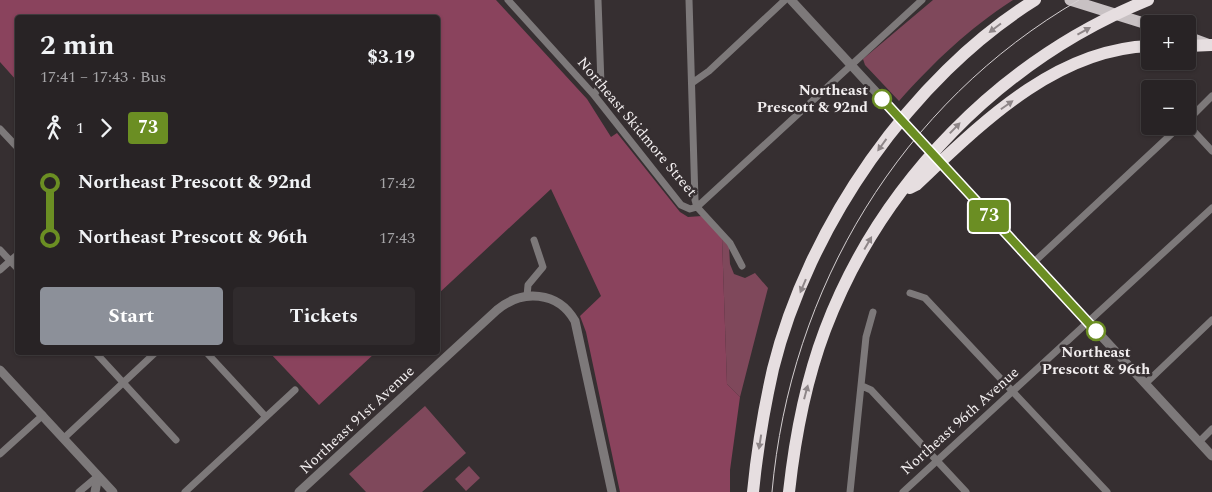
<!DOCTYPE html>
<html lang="en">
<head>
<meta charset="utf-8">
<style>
  :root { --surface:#282325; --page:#302b2d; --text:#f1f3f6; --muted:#a5a4a7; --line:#444042; --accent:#8c9099 }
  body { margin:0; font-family:Spectral,serif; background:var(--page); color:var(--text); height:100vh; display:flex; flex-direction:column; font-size:19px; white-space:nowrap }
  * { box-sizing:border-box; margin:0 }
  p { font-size:16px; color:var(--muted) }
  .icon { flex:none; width:28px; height:28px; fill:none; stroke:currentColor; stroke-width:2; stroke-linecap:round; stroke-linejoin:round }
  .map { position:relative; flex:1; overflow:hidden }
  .panel { position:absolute; left:15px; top:15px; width:425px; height:340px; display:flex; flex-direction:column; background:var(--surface); border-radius:5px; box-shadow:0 1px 4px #0004,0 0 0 1px var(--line) }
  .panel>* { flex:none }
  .badge { padding:0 10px; border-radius:4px; font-size:18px; line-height:32px }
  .controls { position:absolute; left:1141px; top:15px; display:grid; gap:10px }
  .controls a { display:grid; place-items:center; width:55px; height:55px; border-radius:5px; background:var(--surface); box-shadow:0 1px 4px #0004,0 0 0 1px var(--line); font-size:25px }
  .map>.badge { position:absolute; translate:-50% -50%; box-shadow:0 0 0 2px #fff }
  .legs { display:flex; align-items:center; gap:8px; height:55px; padding:0 25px; font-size:16px }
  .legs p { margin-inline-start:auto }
  .head { display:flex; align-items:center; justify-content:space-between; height:85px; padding:0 25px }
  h1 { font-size:28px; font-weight:700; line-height:38px }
  .action { display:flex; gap:10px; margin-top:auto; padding:10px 25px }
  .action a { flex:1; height:58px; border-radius:5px; background:var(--accent); color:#fff; font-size:20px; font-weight:700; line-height:58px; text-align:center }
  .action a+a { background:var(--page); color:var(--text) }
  ul { padding:0 25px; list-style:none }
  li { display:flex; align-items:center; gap:18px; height:55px; font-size:19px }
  li i { display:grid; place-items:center; width:8px; height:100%; margin:0 6px; background:currentColor }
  li i::after { content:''; width:12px; height:12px; margin:-6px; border:4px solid; border-radius:50%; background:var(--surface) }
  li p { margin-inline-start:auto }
  li:first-child i { background:linear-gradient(#0000 50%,currentColor 0) }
  li:last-child i { background:linear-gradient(currentColor 50%,#0000 0) }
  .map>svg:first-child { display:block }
</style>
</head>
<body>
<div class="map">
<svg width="1212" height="492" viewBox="0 0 1212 492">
  <rect width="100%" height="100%" fill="#362f31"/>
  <path fill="#7f485b" d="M933 0H1013C968 29 935 61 899 101L865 65 863 59Z
    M722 238 729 246 730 264 734 274 745 278 755 273 768 288 740 397 727 384Z
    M425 406 466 453 422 492H366L349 474Z
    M469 466 480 478 466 491 455 479Z"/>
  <path fill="#8a435d" d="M0 0H496L587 99 611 137 617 133 680 212 688 217 702 216 722 238 727 384 740 397 730 470V492H620L586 332 580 316 601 296 551 189 438 294V18H18L17 81 0 62Z
    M270 353H375L319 405Z"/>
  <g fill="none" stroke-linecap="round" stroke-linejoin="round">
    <path stroke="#7d797a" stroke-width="7" d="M508 0 594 95 681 205 690 209 697 207 922 0
      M689 0 695 200 697 207 730 243 742 266
      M692 83 709 71 785 0
      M594 95 601 84 598 0
      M1188 120 1212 96
      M1188 125 1212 151
      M0 129 18 148
      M0 250 18 269
      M1033 263 1180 126
      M0 270 18 254
      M910 293 925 298 1107 492
      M527 296 528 285 543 267 534 240
      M95 352 176 440
      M206 352 266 417
      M1145 384 1212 320
      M862 386 871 390 966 492
      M64 438 156 352
      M1199 442 1212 429
      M0 454 43 415
      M79 492 98 476
      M185 492 295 390
      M850 492 866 337 873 312
      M903 492 1212 208"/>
    <path stroke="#7d797a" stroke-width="9" d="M791 0 1212 456
      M0 370 113 492
      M95 492 98 476
      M299 492 497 310C522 289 558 291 575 321L612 492"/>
    <path stroke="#c8c1c3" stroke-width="11" d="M1070 0 1150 25
      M1188 37 1207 44"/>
    <path stroke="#e6dee0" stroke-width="12" d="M1188 46 1211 45
      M910 188 916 185C981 124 1055 49 1150 46
      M753 492C757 451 764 409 773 369 808 227 911 77 1035 0
      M789 492C795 437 805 383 825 330 881 182 1001 60 1148 0"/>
    <path stroke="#d3ced0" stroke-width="1" d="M772 492C790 288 901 103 1079 0"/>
  </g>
  <defs><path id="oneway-solid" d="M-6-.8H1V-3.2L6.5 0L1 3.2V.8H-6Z" transform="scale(1.25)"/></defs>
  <g fill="#8e8688">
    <use href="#oneway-solid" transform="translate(995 28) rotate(143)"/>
    <use href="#oneway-solid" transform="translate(1084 31) rotate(-29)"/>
    <use href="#oneway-solid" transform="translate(1007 105) rotate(-35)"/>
    <use href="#oneway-solid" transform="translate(955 128) rotate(-46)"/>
    <use href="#oneway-solid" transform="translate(882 145) rotate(126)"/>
    <use href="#oneway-solid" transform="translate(868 243) rotate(-60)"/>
    <use href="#oneway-solid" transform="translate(803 286) rotate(113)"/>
    <use href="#oneway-solid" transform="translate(806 392) rotate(-75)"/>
    <use href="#oneway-solid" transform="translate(760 442) rotate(99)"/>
  </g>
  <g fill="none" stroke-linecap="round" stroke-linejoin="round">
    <defs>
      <path id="line-1" d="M882 99 1096 331"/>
    </defs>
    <use href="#line-1" stroke="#fff" stroke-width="11"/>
    <use href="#line-1" stroke="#6b8e23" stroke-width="8"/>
  </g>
  <g fill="#fff" stroke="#6b8e23" stroke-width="2.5">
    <circle cx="882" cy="99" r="9"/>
    <circle cx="1096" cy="331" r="9"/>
  </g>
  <g text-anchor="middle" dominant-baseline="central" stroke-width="5" stroke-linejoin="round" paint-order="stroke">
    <g font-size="15" font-weight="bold" fill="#f2eeef" stroke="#362f31" text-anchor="end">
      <text x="868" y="90">Northeast<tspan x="868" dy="17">Prescott &amp; 92nd</tspan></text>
      <text x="1096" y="352" text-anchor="middle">Northeast<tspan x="1096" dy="17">Prescott &amp; 96th</tspan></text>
    </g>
    <g font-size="15" fill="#f2eeef" stroke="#362f31">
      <text transform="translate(637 127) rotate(50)">Northeast Skidmore Street</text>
      <text transform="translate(357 420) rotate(-43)">Northeast 91st Avenue</text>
      <text transform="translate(960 421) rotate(-42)">Northeast 96th Avenue</text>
    </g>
  </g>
</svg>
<div class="controls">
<a>+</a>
<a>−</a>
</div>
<b class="badge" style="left:989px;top:216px;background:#6b8e23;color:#fff">73</b>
<section class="panel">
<div class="head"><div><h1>2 min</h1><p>17:41 – 17:43 · Bus</p></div><b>$3.19</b></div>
<div class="legs"><svg class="icon" aria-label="walk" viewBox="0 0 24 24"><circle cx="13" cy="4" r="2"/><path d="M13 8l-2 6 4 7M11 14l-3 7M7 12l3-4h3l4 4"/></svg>1<svg class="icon" aria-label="forward" viewBox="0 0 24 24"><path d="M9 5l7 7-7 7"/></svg><b class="badge" style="background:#6b8e23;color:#fff">73</b></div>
<ul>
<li><i style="color:#6b8e23"></i><b>Northeast Prescott &amp; 92nd</b><p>17:42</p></li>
<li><i style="color:#6b8e23"></i><b>Northeast Prescott &amp; 96th</b><p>17:43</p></li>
</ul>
<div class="action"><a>Start</a><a>Tickets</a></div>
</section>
</div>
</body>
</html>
